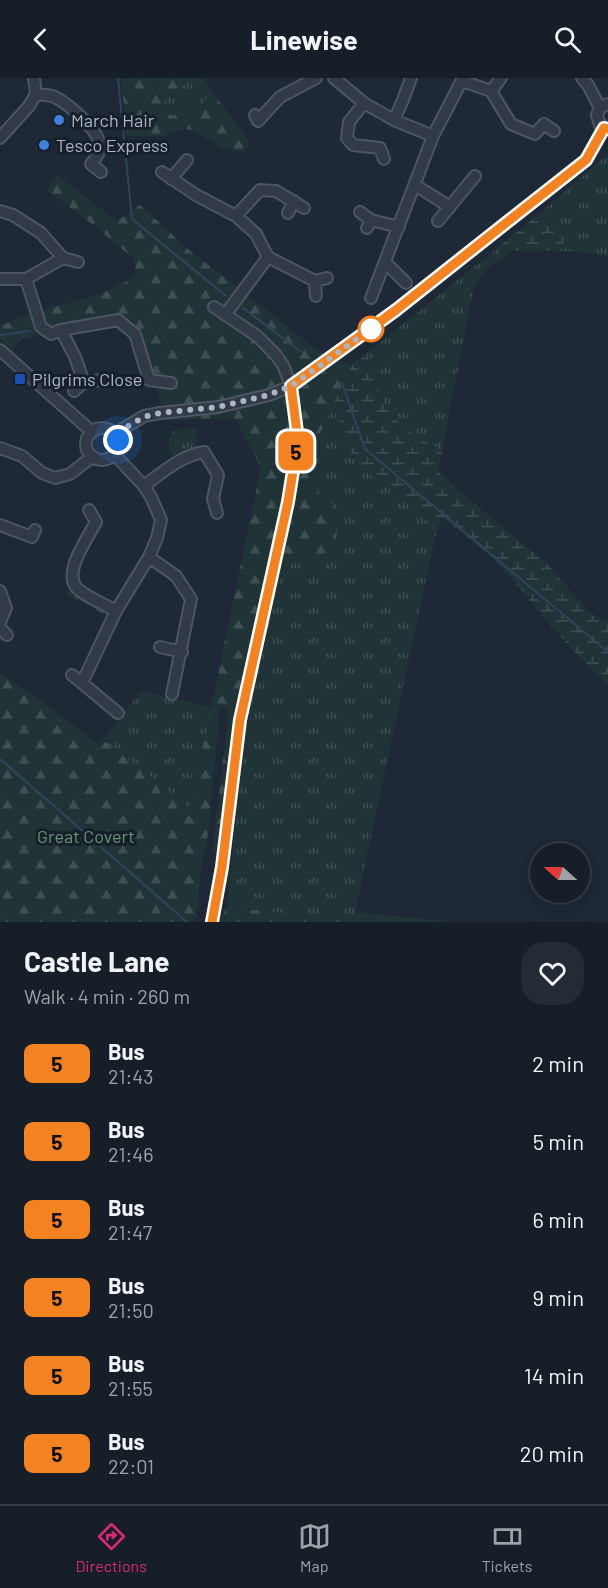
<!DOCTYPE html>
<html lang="en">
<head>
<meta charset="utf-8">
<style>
  :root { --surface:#161e28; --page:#232b34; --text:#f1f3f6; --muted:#9ea2a8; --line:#353c45; --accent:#db2777 }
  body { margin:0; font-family:Barlow,sans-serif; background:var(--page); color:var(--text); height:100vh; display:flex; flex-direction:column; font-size:22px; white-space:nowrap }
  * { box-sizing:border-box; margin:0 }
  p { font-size:20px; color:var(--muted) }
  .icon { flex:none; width:33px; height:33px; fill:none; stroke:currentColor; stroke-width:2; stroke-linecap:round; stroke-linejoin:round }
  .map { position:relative; height:844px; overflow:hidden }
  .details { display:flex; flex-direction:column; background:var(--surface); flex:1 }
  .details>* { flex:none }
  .badge { padding:0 12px; border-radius:9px; font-size:21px; line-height:39px }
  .needle { width:39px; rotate:291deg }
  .fabs { position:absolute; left:530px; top:765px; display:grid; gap:12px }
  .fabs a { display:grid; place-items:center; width:60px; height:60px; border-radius:50%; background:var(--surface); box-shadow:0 6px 24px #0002,0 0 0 2px var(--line); font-size:30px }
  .you { position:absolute; width:30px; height:30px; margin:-15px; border:4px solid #fff; border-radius:50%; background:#1a73e8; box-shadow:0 0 0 9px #1a73e833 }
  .map>.badge { position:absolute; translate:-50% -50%; box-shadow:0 0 0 3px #fff }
  .round { display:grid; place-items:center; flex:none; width:63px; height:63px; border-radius:24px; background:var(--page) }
  .headline { display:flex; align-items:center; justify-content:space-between; height:102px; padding:0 24px }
  h1 { font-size:28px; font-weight:700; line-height:45px }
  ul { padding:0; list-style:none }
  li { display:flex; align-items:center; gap:18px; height:78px; padding:0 24px }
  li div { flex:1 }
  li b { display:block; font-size:22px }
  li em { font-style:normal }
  li .badge { min-width:66px; font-weight:700; text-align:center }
  header { display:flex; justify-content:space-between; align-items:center; height:78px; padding:0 24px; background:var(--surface); font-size:27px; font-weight:700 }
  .tabs { display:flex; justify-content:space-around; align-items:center; height:84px; border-top:2px solid var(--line); background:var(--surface); font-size:16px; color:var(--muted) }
  .tabs a { display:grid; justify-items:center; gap:3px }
  .tabs .selected { color:var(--accent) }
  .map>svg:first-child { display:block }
</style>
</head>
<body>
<header><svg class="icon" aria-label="back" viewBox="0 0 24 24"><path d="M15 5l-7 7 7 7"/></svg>Linewise<svg class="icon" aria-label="search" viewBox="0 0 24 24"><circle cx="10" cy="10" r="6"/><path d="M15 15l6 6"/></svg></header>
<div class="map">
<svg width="608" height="844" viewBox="0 0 608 844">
  <defs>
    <pattern id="grass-tufts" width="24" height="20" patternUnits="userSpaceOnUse" patternTransform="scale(1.5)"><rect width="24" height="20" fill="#203437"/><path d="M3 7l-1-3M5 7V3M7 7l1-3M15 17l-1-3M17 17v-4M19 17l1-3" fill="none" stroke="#3e4f52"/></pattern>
    <pattern id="forest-firs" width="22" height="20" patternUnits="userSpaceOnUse" patternTransform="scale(1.5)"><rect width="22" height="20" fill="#203437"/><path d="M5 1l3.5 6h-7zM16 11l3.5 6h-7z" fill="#3e4f52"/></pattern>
    <pattern id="wetland-marsh" width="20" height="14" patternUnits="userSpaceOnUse" patternTransform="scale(1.5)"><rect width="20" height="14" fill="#203437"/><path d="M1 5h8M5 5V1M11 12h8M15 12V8" fill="none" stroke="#3e4f52"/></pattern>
  </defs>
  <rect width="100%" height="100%" fill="#1e2836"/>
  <path fill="url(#grass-tufts)" d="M121 0H203L250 65 242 74 221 69 192 52 184 51 164 58H127Z
    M608 76V178L569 173H513L490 188 474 208 438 394 498 446 547 486 592 537 608 543V606L596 595 551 548 504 492 490 477 442 439 435 460 355 834 454 844H357L227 829 243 667 282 488 341 435 308 404 317 362 351 288 537 138Z
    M197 350 196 371 172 379C168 368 167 363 173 353Z
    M70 511 75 517 92 528 95 527C100 530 107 532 107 539L84 525 67 518V513Z
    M141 613 212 629 190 731 154 701 103 662Z"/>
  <path fill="url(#forest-firs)" d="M121 0H191L186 6 158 28 173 38 181 31 200 30 209 16H214L250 65 242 74 221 69 192 52 184 51 164 58H127Z
    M57 97 117 143 140 127 188 171 316 271 351 288 317 362 308 404 341 435 333 473 282 488 250 636 239 634 220 776 212 775 229 632 220 630 207 764 201 786 197 837 194 844H0V595L43 624 99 667 103 662 154 701 190 731 261 389 235 341 167 342 134 243 116 238 51 250 44 245 43 232 101 216 137 198 133 180 96 149 47 112Z
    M31 235 36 255 30 261 24 258 12 273 0 261V248Z
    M227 829 353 843 357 844H219Z"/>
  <path fill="url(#wetland-marsh)" d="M537 138 567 158 560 173H513L498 169Z
    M367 276C375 307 384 337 413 356 422 362 433 367 442 372L438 394 498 446 547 486 592 537 608 543V606C567 572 538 528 502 490 484 471 462 455 442 439L437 452 423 441 416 430 369 396 355 383 345 362 334 324 351 288Z"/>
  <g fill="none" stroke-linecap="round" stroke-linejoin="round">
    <path stroke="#30435e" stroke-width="2" d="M118 0 132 141 226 218
      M243 230 300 273
      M0 257 30 253
      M342 305 365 371 608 574
      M0 681 187 844"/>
    <defs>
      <path id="minor" d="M334 0 364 25 394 42 433 58
        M582 0 588 7 600 30
        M462 3 491 13 511 46 535 56 544 46 554 53
        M491 13 501 0
        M36 16C42 17 49 17 55 19 68 26 100 52 100 69 100 75 95 81 91 86L101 94
        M364 25 349 44 347 60 353 67 380 70 384 81
        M255 37 258 43 280 19 316 0
        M394 42 403 22 411 0
        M608 51 600 47 597 37 600 30 608 26
        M0 60 29 28 36 16 34 0
        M162 94 196 117 236 138 256 156 268 179 315 203 316 218
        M171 101 187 82
        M415 107 450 129
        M0 133 13 137 41 155 63 180 78 184
        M360 134 371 142
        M288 135 294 123
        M236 138 260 112 276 113 304 130
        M438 143 475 98
        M367 150 371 142 399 149
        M386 185 406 205
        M0 201H26L63 180
        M26 201 41 249 51 256 61 252 75 279 84 304 102 302
        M315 203 327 200
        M371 220 433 58 463 0
        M225 237 268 179
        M61 252 118 242 135 256 149 302 171 305
        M0 272 91 353
        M74 313 84 304
        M86 366a16 16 0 1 1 32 0a16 16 0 1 1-32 0Z
        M116 355 144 338 160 335 218 329 269 317 291 308 396 232 511 141 586 82 604 49
        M0 370 22 378 42 395 55 400 70 396 92 379
        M144 408C163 394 180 378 204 374L218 397 213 421 217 435
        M89 432 96 444C88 460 60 497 79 512 89 520 104 526 116 533
        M0 447 32 459 35 452
        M149 479 176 498 191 521 172 616
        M0 513 6 530 0 544
        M0 550 7 557
        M160 569 182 574
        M72 597 82 605 116 533 149 479 157 460 161 442 151 419 144 408 114 376
        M82 605 118 635
        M212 844 222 789 240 642 288 424 298 362 291 308 283 287 275 276 257 258 214 229"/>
    </defs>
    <use href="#minor" stroke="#4c5562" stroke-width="14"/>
    <use href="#minor" stroke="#323a47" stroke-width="10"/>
  </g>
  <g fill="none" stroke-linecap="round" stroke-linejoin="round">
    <defs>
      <path id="line" d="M212 844 222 789 240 642 288 424 298 362 291 308 396 232 511 141 586 82 604 50 608 51"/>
    </defs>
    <use href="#line" stroke="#fff" stroke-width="14"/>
    <use href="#line" stroke="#f58220" stroke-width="9"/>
    <path stroke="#abb5c4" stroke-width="6" stroke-dasharray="0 10.8" d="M118 362 116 355 144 339 160 335 218 329 268 317 291 308 371 251"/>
  </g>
  <g fill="#3f7fe0" stroke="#171f2b" stroke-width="2">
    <circle cx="59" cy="42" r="6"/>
    <circle cx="44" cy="67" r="6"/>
  </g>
  <circle fill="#fff" stroke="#f58220" stroke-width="3" cx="371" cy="251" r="12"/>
  <rect fill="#1a4fb4" stroke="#171f2b" stroke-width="2" x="14" y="295" width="12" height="12" rx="3"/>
  <g text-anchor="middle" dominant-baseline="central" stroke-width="6" stroke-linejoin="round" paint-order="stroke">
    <g font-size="18" fill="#abb5c4" stroke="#171f2b" text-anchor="start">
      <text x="71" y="42">March Hair</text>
      <text x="56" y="67">Tesco Express</text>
      <text x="32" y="301">Pilgrims Close</text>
    </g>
    <g font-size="18" fill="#63956f" stroke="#171f2b">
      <text x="86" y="758">Great Covert</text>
    </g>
  </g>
</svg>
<div class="fabs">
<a><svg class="needle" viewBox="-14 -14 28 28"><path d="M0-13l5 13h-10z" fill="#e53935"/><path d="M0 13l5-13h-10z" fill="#9ea2a8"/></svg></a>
</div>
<div class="you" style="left:118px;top:362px"></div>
<b class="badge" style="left:296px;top:373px;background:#f58220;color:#111">5</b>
</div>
<section class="details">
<div class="headline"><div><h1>Castle Lane</h1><p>Walk · 4 min · 260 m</p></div><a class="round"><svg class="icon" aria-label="heart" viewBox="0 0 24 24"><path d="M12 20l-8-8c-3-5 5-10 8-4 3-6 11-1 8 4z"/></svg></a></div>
<ul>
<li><span class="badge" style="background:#f58220;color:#111">5</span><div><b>Bus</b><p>21:43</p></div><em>2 min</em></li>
<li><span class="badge" style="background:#f58220;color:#111">5</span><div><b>Bus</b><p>21:46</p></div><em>5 min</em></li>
<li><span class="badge" style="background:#f58220;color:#111">5</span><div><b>Bus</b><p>21:47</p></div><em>6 min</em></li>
<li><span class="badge" style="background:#f58220;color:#111">5</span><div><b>Bus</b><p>21:50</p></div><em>9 min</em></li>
<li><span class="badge" style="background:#f58220;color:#111">5</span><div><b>Bus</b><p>21:55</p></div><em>14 min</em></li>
<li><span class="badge" style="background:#f58220;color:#111">5</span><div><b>Bus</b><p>22:01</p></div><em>20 min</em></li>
</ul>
</section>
<nav class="tabs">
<a class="selected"><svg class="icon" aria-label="directions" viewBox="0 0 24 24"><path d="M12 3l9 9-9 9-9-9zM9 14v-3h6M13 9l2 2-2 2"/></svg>Directions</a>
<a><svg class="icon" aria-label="map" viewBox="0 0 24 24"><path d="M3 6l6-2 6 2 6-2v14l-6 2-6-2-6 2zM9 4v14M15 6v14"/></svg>Map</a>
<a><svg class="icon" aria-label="tickets" viewBox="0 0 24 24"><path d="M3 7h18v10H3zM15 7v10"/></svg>Tickets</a>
</nav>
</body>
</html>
